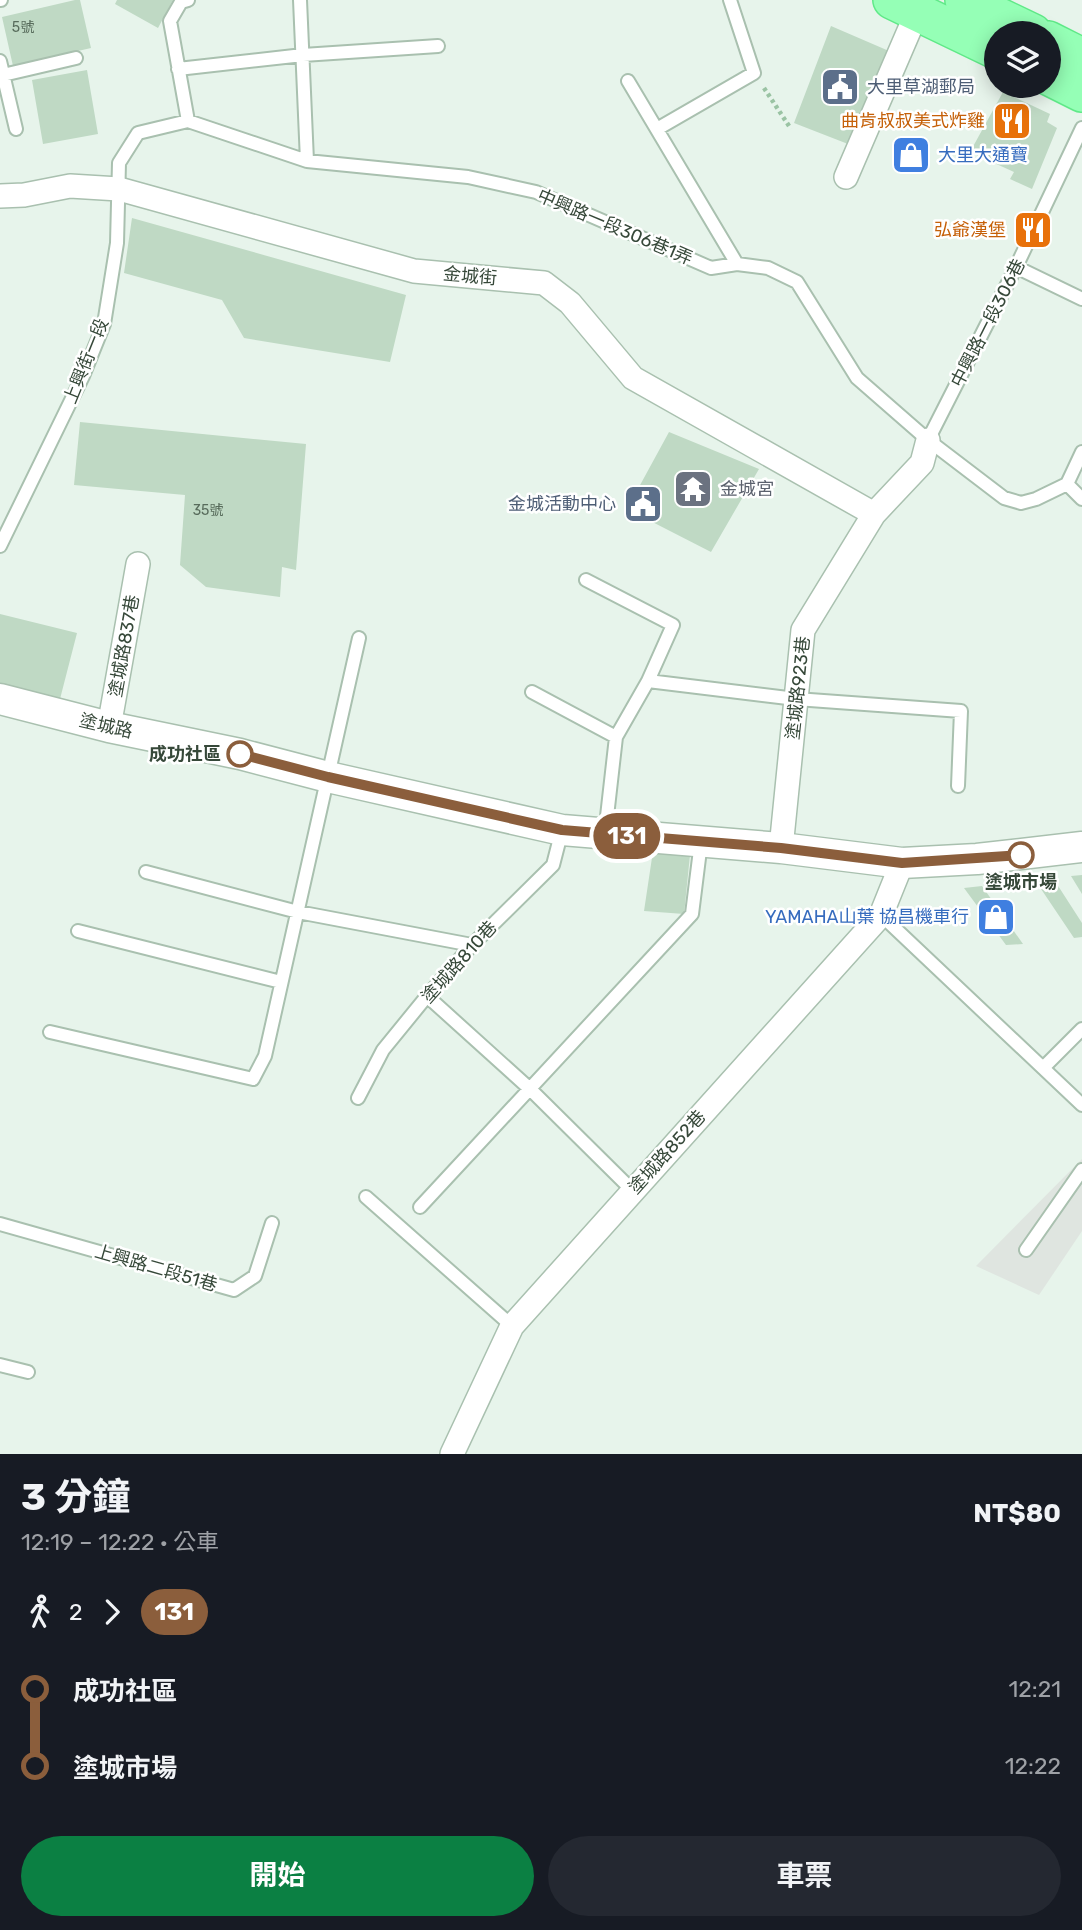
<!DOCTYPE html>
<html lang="zh-TW">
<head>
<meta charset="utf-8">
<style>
  :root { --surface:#171b24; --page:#242831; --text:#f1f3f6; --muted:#9ea1a6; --accent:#0b8043 }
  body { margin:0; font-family:Rubik,"Noto Sans TC",sans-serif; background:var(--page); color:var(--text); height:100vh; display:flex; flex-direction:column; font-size:26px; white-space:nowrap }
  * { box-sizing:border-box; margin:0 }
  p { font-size:23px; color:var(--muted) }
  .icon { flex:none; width:38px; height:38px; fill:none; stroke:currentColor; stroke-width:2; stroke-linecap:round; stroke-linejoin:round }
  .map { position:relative; height:1454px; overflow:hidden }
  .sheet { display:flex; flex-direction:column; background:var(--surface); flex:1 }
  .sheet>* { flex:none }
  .badge { padding:0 14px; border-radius:23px; font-size:24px; line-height:46px }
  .controls { position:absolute; left:984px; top:21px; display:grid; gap:14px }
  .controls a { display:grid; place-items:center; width:77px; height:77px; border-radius:50%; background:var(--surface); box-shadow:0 4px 18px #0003; font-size:35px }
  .map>.badge { position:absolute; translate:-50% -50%; box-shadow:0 0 0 4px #fff }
  .legs { display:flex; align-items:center; gap:10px; height:77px; padding:0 21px; font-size:23px }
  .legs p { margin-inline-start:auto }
  .summary { display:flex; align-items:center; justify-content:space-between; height:119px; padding:0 21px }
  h1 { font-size:38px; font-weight:700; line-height:52px }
  .action { display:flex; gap:14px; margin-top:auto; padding:14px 21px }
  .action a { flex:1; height:80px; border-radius:42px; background:var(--accent); color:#fff; font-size:28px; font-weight:700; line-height:80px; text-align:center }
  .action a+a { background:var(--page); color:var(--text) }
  ul { padding:0 21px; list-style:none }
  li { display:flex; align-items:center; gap:24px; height:77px; font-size:26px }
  li i { display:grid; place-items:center; width:10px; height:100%; margin:0 9px; background:currentColor }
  li i::after { content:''; width:18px; height:18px; margin:-9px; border:5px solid; border-radius:50%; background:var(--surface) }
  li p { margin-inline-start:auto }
  li:first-child i { background:linear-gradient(#0000 50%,currentColor 0) }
  li:last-child i { background:linear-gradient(currentColor 50%,#0000 0) }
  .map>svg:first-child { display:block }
</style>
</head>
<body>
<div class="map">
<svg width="1082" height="1454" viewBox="0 0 1082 1454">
  <rect width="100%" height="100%" fill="#e7f4eb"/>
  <path fill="#dfe5e0" d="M1082 1159V1231L1039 1295 976 1266Z"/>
  <path fill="#bfd9c4" d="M75 0H80L91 48 13 66 2 17Z
    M117 0H173L158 28 115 4Z
    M831 26 889 51 848 144 794 123Z
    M87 70 98 134 43 144 32 80Z
    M1003 92 1050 114 1047 122 1057 128 1032 189 1010 179 1014 172 970 152Z
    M132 218 406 295 390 362 244 338 222 300 124 273Z
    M80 422 306 444 296 570 282 567 280 597 206 587 180 565 185 495 74 485Z
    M669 432 759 469 711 552 627 509Z
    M0 614 77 633 60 699 0 684Z
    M653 851 690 855 684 914 644 911Z
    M1082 875V894L1071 876Z
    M1053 878 1082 923V937L1074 938 1035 880Z
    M982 886 1023 944 1006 945 964 888Z"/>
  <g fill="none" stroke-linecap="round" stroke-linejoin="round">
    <defs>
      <path id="service" d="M0 0H1
        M188 0 181 2 170 21 188 121 307 161 468 177 536 192 711 268 737 264 768 268 797 282 857 378 928 440 1004 498 1021 503 1036 499 1067 484
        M300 0 307 161
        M0 61 16 129
        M178 69 303 55 438 46
        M3 75 76 58
        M628 81 737 264
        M657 129 754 73 730 0
        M1016 267 1082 299
        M928 440 1016 267 1082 128
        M1067 484 1082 452
        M1067 484 1082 499
        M0 546 83 376 104 324 117 243 119 163 138 133 188 121
        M586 580 673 625 648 681 616 737 605 834
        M648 681 796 699 961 711 958 786
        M532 692 616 737
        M146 872 298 912 472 945
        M881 915 1082 1105
        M78 931 281 982
        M427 996 530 1089 632 1190
        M50 1032 253 1079 265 1056 359 638
        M1043 1068 1082 1029
        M358 1098 383 1050 427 996 472 945 553 865 562 830
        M366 1197 512 1326
        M420 1207 692 914 701 842
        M0 1224 234 1290 255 1276 272 1223
        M1026 1250 1082 1170
        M0 1365 28 1372"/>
      <path id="minor" d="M846 177 921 3
        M0 196 24 195 70 186 119 189 414 271 544 283 570 303 633 378 874 514
        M109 727 138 564
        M781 848 803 630 874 514 922 463 928 440
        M452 1454 512 1326 881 915 902 863"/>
      <path id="tertiary" d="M0 699 109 727 240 754 328 777 562 830 781 848 902 863 977 859 1082 847"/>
      <path id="primary" d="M892 0 996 50
        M964 0 1033 33
        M1048 40 1082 57
        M1048 76 1082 93"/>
    </defs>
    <use href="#service" stroke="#a9c0af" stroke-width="16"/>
    <use href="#minor" stroke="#a9c0af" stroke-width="26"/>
    <use href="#tertiary" stroke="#a9c0af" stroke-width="33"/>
    <use href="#primary" stroke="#60e988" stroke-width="40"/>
    <path stroke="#9ac3a3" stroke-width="4.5" stroke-dasharray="3.5 3.5" stroke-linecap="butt" d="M764 88 791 129"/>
    <use href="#service" stroke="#fff" stroke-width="12"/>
    <use href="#minor" stroke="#fff" stroke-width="23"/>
    <use href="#tertiary" stroke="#fff" stroke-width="30"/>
    <use href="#primary" stroke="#95ffb6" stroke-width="37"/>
  </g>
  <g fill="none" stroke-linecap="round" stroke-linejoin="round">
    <defs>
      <path id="line-1" d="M240 754 328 777 562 830 781 848 902 863 1021 855"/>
    </defs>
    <use href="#line-1" stroke="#fff" stroke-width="16"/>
    <use href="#line-1" stroke="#8b5e3c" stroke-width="10"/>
  </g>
  <defs>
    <symbol id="civic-square" viewBox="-11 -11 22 22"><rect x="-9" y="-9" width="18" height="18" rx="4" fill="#5c6f8a" stroke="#fff"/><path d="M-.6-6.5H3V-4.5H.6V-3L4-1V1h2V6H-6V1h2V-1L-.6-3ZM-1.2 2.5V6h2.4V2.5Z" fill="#fff"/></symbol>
    <symbol id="restaurant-square" viewBox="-11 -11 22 22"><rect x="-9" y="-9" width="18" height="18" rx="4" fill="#e8710a" stroke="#fff"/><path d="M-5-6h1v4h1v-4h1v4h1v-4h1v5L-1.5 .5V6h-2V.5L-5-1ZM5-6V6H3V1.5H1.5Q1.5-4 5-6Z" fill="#fff"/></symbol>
    <symbol id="shop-square" viewBox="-11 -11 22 22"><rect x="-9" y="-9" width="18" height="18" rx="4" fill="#3f7fe0" stroke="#fff"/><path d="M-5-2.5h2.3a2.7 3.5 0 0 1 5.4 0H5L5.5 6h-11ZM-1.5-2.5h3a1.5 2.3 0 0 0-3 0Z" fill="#fff"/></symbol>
    <symbol id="temple-square" viewBox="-11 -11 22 22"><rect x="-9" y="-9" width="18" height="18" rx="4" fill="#6b7280" stroke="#fff"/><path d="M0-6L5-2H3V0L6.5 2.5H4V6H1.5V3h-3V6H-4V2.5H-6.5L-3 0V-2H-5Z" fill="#fff"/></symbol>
  </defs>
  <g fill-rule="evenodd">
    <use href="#civic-square" x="818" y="65" width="44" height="44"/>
    <use href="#restaurant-square" x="990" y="99" width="44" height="44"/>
    <use href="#shop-square" x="889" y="133" width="44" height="44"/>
    <use href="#restaurant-square" x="1011" y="208" width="44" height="44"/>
    <use href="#temple-square" x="671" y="467" width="44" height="44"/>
    <use href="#civic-square" x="621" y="482" width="44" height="44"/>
    <use href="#shop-square" x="974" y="895" width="44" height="44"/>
  </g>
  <g fill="#fff" stroke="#8b5e3c" stroke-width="3.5">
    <circle cx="240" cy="754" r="12"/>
    <circle cx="1021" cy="855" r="12"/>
  </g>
  <g text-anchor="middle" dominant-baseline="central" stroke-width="5" stroke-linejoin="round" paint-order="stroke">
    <g font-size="14" fill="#586c5c">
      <text x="23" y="27">5號</text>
      <text x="208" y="510">35號</text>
    </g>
    <g font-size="18" fill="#4e5e75" stroke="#fff" text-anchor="start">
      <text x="867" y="87">大里草湖郵局</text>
      <text x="616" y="504" text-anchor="end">金城活動中心</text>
    </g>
    <g font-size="18" fill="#c56008" stroke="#fff" text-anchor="end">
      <text x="985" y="121">曲肯叔叔美式炸雞</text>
      <text x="1006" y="230">弘爺漢堡</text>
    </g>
    <g font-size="18" fill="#366cbe" stroke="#fff" text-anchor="start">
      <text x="938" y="155">大里大通寶</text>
      <text x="969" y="917" text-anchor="end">YAMAHA山葉 協昌機車行</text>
    </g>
    <g font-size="18" fill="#364839" stroke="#fff">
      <text transform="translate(615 227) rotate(23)">中興路一段306巷1弄</text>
      <text transform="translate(470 276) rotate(5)">金城街</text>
      <text transform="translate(988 323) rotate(-63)">中興路一段306巷</text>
      <text transform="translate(86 361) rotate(-68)">上興街一段</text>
      <text transform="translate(124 646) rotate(-80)">塗城路837巷</text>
      <text transform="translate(798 688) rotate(-84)">塗城路923巷</text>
      <text transform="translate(106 726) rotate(13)">塗城路</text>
      <text transform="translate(459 962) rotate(-48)">塗城路810巷</text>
      <text transform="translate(667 1152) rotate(-48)">塗城路852巷</text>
      <text transform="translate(156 1268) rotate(16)">上興路二段51巷</text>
    </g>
    <g font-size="18" fill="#5b616d" stroke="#fff" text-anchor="start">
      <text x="720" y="489">金城宮</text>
    </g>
    <g font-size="18" font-weight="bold" fill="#364839" stroke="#fff" text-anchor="end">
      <text x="221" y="754">成功社區</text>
      <text x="1021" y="882" text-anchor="middle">塗城市場</text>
    </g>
  </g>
</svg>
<div class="controls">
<a><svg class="icon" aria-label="layers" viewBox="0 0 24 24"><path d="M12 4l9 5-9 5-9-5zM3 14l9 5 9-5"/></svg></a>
</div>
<b class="badge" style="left:627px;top:836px;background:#8b5e3c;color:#fff">131</b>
</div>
<section class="sheet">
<div class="summary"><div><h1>3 分鐘</h1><p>12:19 – 12:22 · 公車</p></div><b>NT$80</b></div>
<div class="legs"><svg class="icon" aria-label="walk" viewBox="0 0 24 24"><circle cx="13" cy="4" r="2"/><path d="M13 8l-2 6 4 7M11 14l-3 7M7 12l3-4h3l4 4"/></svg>2<svg class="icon" aria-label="forward" viewBox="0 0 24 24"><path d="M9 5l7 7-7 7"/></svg><b class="badge" style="background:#8b5e3c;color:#fff">131</b></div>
<ul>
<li><i style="color:#8b5e3c"></i><b>成功社區</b><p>12:21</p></li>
<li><i style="color:#8b5e3c"></i><b>塗城市場</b><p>12:22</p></li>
</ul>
<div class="action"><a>開始</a><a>車票</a></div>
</section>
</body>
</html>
